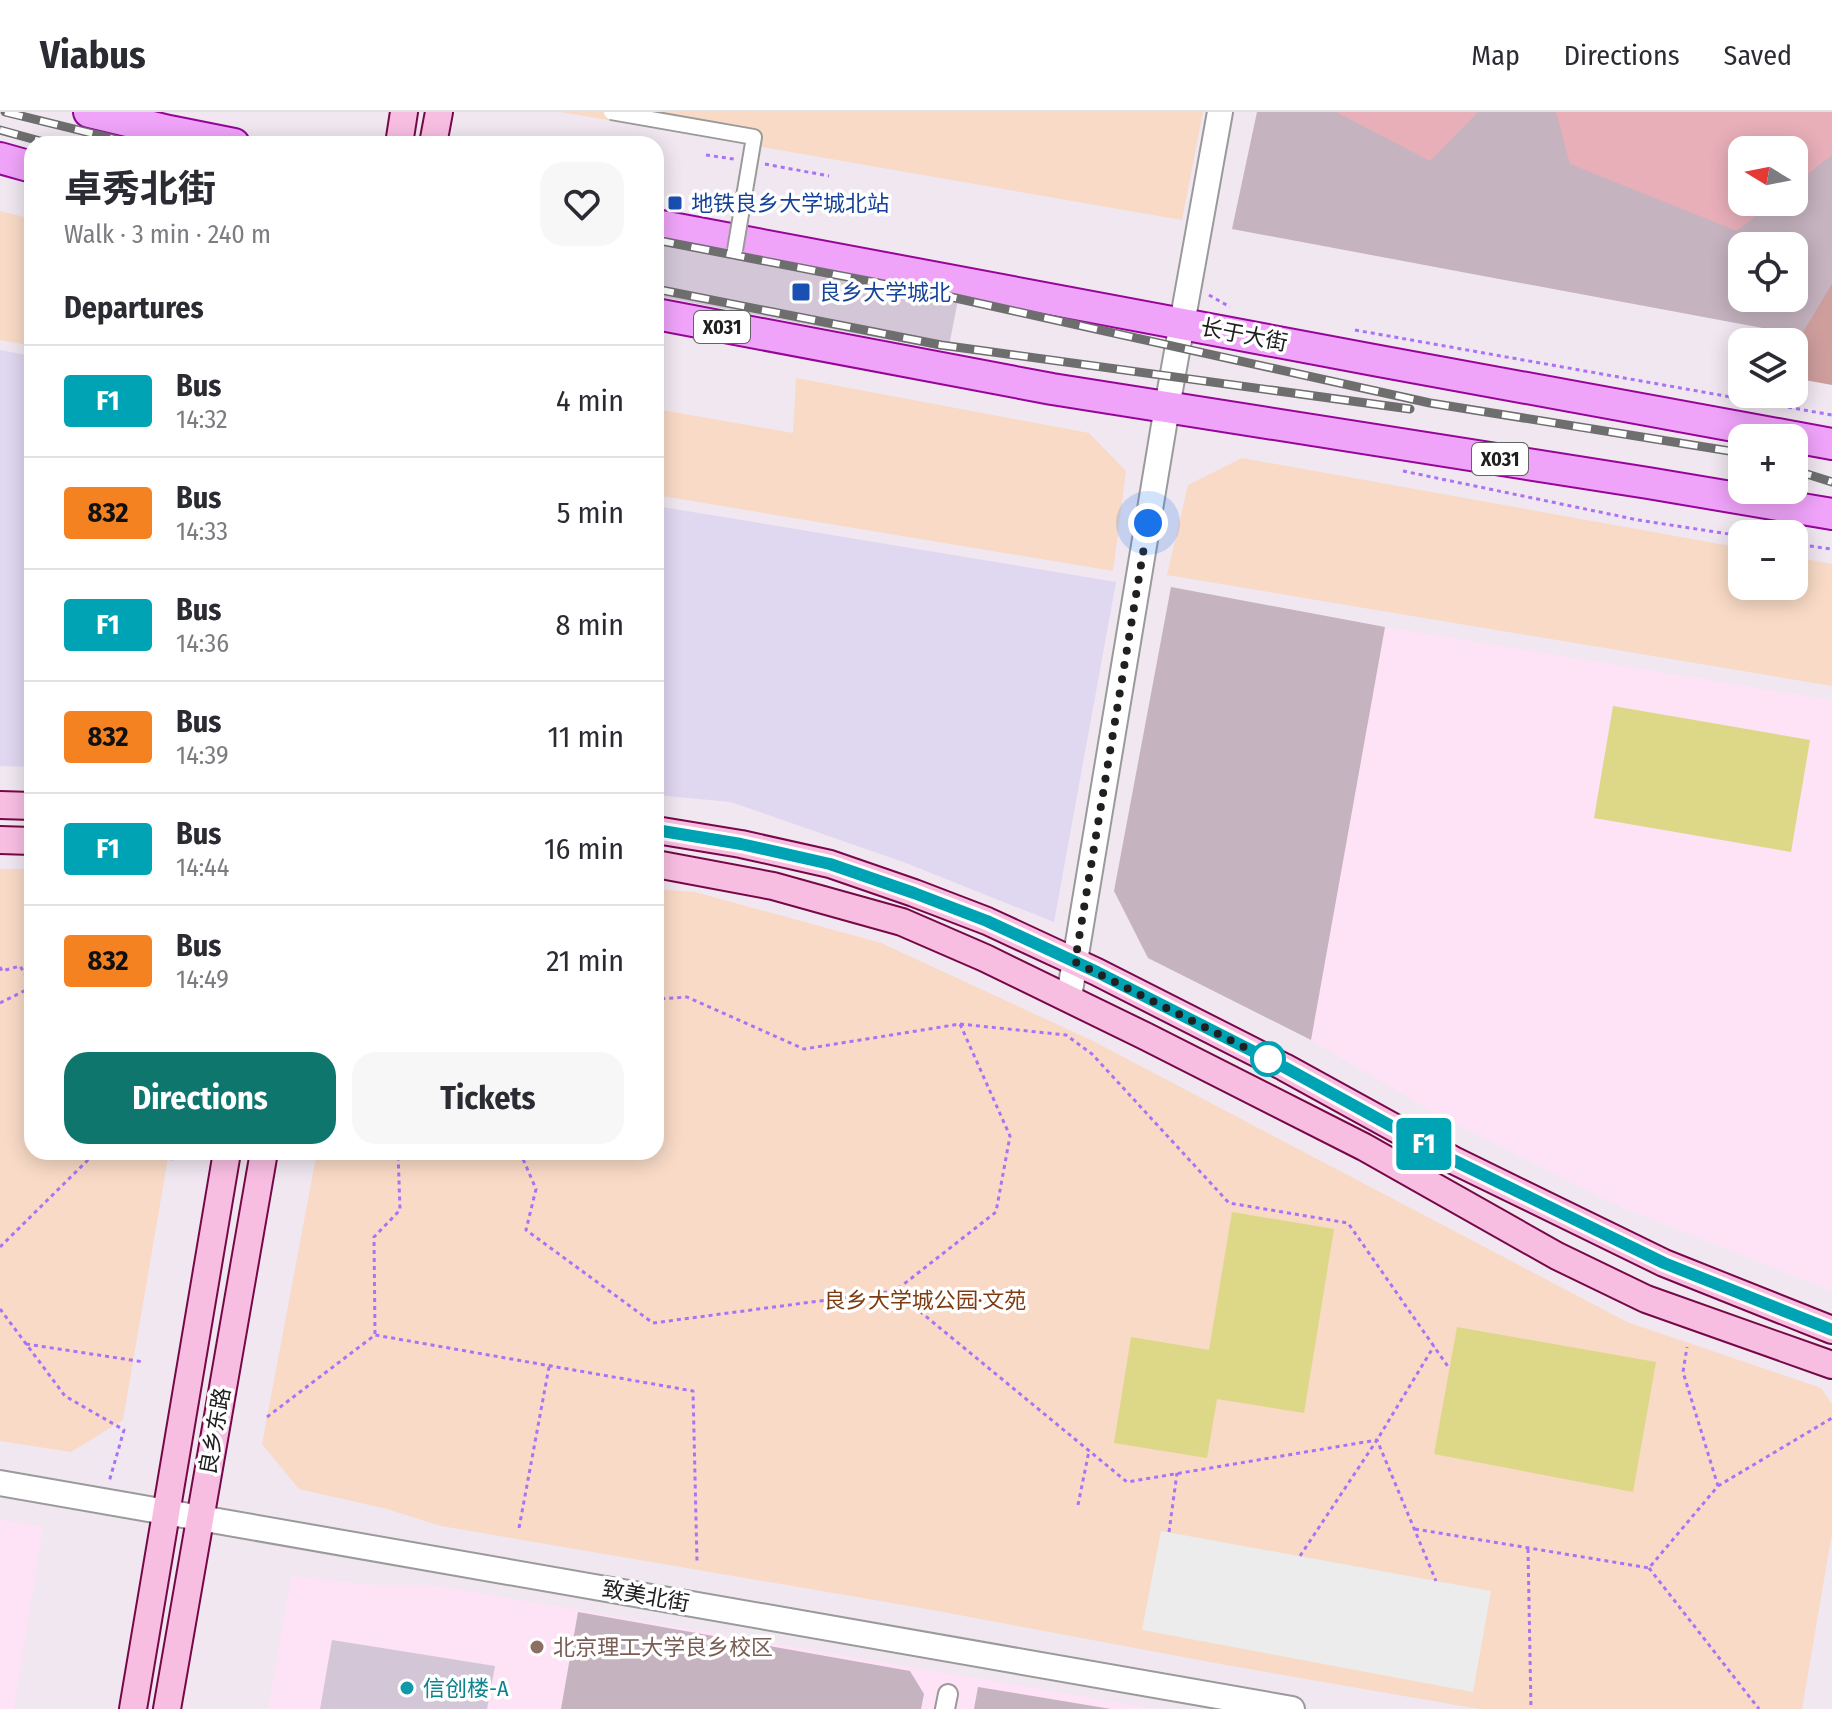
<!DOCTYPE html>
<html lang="en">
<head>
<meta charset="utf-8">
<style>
  :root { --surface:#fff; --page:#f7f7f7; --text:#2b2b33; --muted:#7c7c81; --line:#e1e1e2; --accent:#0f766e }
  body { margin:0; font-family:"Fira Sans Condensed","Noto Sans SC",sans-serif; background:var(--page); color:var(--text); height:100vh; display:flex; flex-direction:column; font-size:30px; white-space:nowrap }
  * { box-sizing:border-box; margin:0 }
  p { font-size:26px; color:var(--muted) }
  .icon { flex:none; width:44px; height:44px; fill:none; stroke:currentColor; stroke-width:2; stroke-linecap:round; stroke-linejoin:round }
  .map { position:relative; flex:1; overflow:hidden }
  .details { position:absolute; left:24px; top:24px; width:640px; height:1024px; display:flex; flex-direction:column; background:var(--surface); border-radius:24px; box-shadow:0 4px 20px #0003 }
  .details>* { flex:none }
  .badge { padding:0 16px; border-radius:6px; font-size:28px; line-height:52px }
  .needle { width:52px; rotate:280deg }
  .buttons { position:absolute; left:1728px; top:24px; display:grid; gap:16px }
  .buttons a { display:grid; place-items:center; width:80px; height:80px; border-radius:16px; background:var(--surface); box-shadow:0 4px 20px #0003; font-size:40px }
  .you { position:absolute; width:40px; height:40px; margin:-20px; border:6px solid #fff; border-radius:50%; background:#1a73e8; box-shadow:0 0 0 12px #1a73e833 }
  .map>.badge { position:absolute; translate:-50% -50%; box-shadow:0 0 0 4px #fff }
  h2 { padding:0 40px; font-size:30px; line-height:72px }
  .round { display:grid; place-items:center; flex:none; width:84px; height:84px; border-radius:24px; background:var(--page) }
  .head { display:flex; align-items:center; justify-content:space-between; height:136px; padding:0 40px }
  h1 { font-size:38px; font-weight:700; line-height:60px }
  .primary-button { display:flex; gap:16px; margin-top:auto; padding:16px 40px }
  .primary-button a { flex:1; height:92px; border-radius:24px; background:var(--accent); color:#fff; font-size:32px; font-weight:700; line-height:92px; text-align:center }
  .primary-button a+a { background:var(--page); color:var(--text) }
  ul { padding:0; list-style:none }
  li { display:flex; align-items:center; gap:24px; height:112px; padding:0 40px; border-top:2px solid var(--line) }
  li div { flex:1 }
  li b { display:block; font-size:30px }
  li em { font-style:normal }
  li .badge { min-width:88px; font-weight:700; text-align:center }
  header { display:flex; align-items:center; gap:48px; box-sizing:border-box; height:112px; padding:0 40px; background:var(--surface); border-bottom:2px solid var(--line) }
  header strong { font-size:38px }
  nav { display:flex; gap:44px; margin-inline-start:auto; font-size:28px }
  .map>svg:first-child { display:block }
</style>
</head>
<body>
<header>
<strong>Viabus</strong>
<nav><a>Map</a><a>Directions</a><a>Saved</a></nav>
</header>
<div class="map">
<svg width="1832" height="1597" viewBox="0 0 1832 1597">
  <rect width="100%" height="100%" fill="#f0e7f0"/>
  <path fill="#e0d7f0" d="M0 238 32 244V655L0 654Z
    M656 394 1116 470 1054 810 906 751 731 690 656 683Z"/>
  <path fill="#fee2f5" d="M1385 515 1832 588V1179L1623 1096 1434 1001 1311 928 1353 668Z
    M0 1407 43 1415 14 1597H0Z
    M291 1464 373 1473H432L1156 1597H268Z"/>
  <path fill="#c5b3bf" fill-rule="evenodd" d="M1257 0H1832V229L1232 117ZM1742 38H1794V90H1742ZM1742 134H1794V186H1742Z
    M1171 475 1385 515 1311 928 1148 846 1114 779Z
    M578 1500 910 1559 924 1582 921 1597H561Z
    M978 1575 1111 1597H974Z"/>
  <path fill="#e8afb9" d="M1336 0H1478L1430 49Z
    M1556 0H1832V43L1794 73V38H1742V90H1773L1737 119 1570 52Z"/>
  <path fill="#ce9e9d" d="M1832 172V273L1794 266V235Z"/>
  <path fill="#f8dac6" d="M561 0H1203L1182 108Z
    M0 99 32 107V234L0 228Z
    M796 266 1089 321 1126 359 1113 459 656 383V297L793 321Z
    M1242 346 1742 436V474H1794V445L1832 452V574L1167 463 1188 373Z
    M0 757H32V1040H169L123 1308 71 1340 0 1329Z
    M656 777 695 780 881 831 1093 929 1627 1210 1821 1276 1832 1292V1421L1802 1597H1479L1226 1553 927 1497 441 1414 387 1397 299 1377 262 1332 317 1040H656Z"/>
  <path fill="#ddd788" d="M1613 594 1810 628 1791 740 1594 706Z
    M1232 1100 1334 1117 1304 1301 1217 1287 1207 1346 1114 1331 1131 1225 1209 1238Z
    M1457 1215 1656 1250 1633 1380 1434 1342Z"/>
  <path fill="#ececec" d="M1161 1419 1491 1479 1473 1580 1142 1518Z"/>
  <path fill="#d3c7d7" d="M656 131 728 145 733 148 739 147 958 188 948 239 656 184Z
    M332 1528 495 1554 487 1597H320Z"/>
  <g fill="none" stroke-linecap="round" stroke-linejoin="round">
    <defs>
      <path id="minor" d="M945 1597 948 1582"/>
      <path id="tertiary" d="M1069 885 1167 295 1220 0
        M0 1371 1292 1597"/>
      <path id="secondary" d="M399 32 404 0
        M433 32 439 0
        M0 693 32 694
        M656 718 741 732 830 752 914 781 987 809 1097 860 1284 955 1453 1048 1664 1151 1832 1218
        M0 728 32 729
        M656 752 773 774 902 810 985 846 1145 924 1364 1035 1557 1144 1646 1187 1832 1253
        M133 1597 227 1040
        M167 1597 264 1040"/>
      <path id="primary" d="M89 0 169 19 234 32
        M0 46 32 55
        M656 113 1379 249 1832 332
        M656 202 1052 277 1648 371 1832 402"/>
    </defs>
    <use href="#minor" stroke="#9a9a9a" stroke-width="22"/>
    <use href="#tertiary" stroke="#9a9a9a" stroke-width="28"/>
    <use href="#secondary" stroke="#760847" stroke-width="30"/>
    <use href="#primary" stroke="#960598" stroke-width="34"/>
    <path stroke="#aa73f6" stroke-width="3" stroke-dasharray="4 4" stroke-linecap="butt" d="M706 43 734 47
      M765 52 829 64
      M1209 183 1230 195
      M1355 218 1832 303
      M1403 359 1638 408 1742 424
      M1794 432 1832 437
      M0 855 2 859 20 854 32 873
      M0 891 32 875
      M960 912 1066 923 1092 942 1229 1091 1348 1111 1449 1256
      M520 1040 536 1077 526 1118 653 1211 895 1179 996 1100 1010 1024 960 912 804 937 687 885 656 887
      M0 1135 94 1042 176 1047
      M895 1179 1127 1370 1377 1328 1436 1469
      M0 1197 65 1284 124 1318 109 1370
      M375 1222 374 1125 400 1098 398 1040
      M26 1232 144 1250
      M267 1305 375 1223 693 1279 697 1450
      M1718 1374 1832 1306
      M1078 1393 1089 1339
      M519 1416 549 1255
      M1415 1417 1649 1456 1718 1374 1683 1260 1687 1235
      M1169 1420 1177 1361
      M1528 1437 1531 1597
      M1300 1444 1377 1328 1434 1234
      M1649 1456 1759 1597"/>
    <use href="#minor" stroke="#fff" stroke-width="18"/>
    <use href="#tertiary" stroke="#fff" stroke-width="24"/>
    <use href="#secondary" stroke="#f8bee2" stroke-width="26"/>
    <use href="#primary" stroke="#efa3f9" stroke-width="30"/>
    <defs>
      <path id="rail" d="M5 0 135 32
        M0 18 51 32
        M656 128 951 185 1430 291 1742 341
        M656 177 941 233 1410 297
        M1794 358 1832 370"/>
    </defs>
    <use href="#rail" stroke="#6e6e6e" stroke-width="9"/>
    <use href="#rail" stroke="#fff" stroke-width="6" stroke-dasharray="18" stroke-linecap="butt"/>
    <defs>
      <path id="pedestrian-bridge" d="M611 0 754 25 735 138"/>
    </defs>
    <use href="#pedestrian-bridge" stroke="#9a9a9a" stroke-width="18" stroke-linecap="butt"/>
    <use href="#pedestrian-bridge" stroke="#fff" stroke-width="14"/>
  </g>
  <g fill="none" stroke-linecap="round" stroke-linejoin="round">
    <defs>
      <path id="line" d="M656 718 741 732 830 752 914 781 987 809 1097 860 1284 955 1453 1048 1664 1151 1832 1218"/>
    </defs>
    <use href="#line" stroke="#fff" stroke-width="18"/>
    <use href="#line" stroke="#00a3b4" stroke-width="12"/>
    <path stroke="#202020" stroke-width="8" stroke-dasharray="0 14.4" d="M1148 411 1075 850 1268 947"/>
  </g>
  <g fill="#1a4fb4" stroke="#fff" stroke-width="3">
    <rect x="667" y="83" width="16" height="16" rx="4"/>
    <rect x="791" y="170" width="20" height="20" rx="4"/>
  </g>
  <circle fill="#fff" stroke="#00a3b4" stroke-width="4" cx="1268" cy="947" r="16"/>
  <circle fill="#8d6e63" stroke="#fff" stroke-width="3" cx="537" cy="1535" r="8"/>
  <circle fill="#0f9aa8" stroke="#fff" stroke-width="3" cx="407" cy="1576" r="8"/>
  <g text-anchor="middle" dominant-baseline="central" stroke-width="7" stroke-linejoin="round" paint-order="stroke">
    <g fill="#fff" stroke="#636363" stroke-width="2">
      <rect x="694" y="199" width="56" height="32" rx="6"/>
      <rect x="1472" y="331" width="56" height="32" rx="6"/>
    </g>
    <g font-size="20" font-weight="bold" fill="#202020">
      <text x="722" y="215">X031</text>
      <text x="1500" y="347">X031</text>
    </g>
    <g font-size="22" fill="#164399" stroke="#fff" text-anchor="start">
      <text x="691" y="91">地铁良乡大学城北站</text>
      <text x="819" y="180">良乡大学城北</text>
    </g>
    <g font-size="22" fill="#202020" stroke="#fff">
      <text transform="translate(1244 223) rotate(11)">长于大街</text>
      <text transform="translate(215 1319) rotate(-80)">良乡东路</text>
      <text transform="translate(646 1484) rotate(10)">致美北街</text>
    </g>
    <g font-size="22" fill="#7d3b0f" stroke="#fff">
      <text x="925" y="1188">良乡大学城公园·文苑</text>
    </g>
    <g font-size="22" fill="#785e54" stroke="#fff" text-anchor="start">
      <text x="553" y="1535">北京理工大学良乡校区</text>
    </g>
    <g font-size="22" fill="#0d838f" stroke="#fff" text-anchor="start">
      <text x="423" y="1576">信创楼-A</text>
    </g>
  </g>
</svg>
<div class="buttons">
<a><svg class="needle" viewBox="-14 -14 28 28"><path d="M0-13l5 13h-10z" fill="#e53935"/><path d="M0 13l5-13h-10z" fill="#7c7c81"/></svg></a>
<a><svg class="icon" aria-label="locate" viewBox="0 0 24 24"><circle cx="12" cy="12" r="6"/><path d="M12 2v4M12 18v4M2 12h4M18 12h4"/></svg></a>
<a><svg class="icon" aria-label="layers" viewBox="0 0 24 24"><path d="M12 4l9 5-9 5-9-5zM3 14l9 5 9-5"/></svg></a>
<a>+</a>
<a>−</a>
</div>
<div class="you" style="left:1148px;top:411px"></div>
<b class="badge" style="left:1424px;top:1032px;background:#00a3b4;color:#fff">F1</b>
<section class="details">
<div class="head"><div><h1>卓秀北街</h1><p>Walk · 3 min · 240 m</p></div><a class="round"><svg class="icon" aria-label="heart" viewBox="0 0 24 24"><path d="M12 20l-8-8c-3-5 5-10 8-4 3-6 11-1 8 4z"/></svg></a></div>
<h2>Departures</h2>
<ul>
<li><span class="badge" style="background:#00a3b4;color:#fff">F1</span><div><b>Bus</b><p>14:32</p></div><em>4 min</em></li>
<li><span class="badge" style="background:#f58220;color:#111">832</span><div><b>Bus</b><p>14:33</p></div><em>5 min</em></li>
<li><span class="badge" style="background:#00a3b4;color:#fff">F1</span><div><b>Bus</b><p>14:36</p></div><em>8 min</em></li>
<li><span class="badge" style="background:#f58220;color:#111">832</span><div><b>Bus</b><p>14:39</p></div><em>11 min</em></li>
<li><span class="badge" style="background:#00a3b4;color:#fff">F1</span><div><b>Bus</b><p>14:44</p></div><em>16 min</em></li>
<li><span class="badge" style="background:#f58220;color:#111">832</span><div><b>Bus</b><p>14:49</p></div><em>21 min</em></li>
</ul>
<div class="primary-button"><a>Directions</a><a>Tickets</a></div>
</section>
</div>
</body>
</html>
